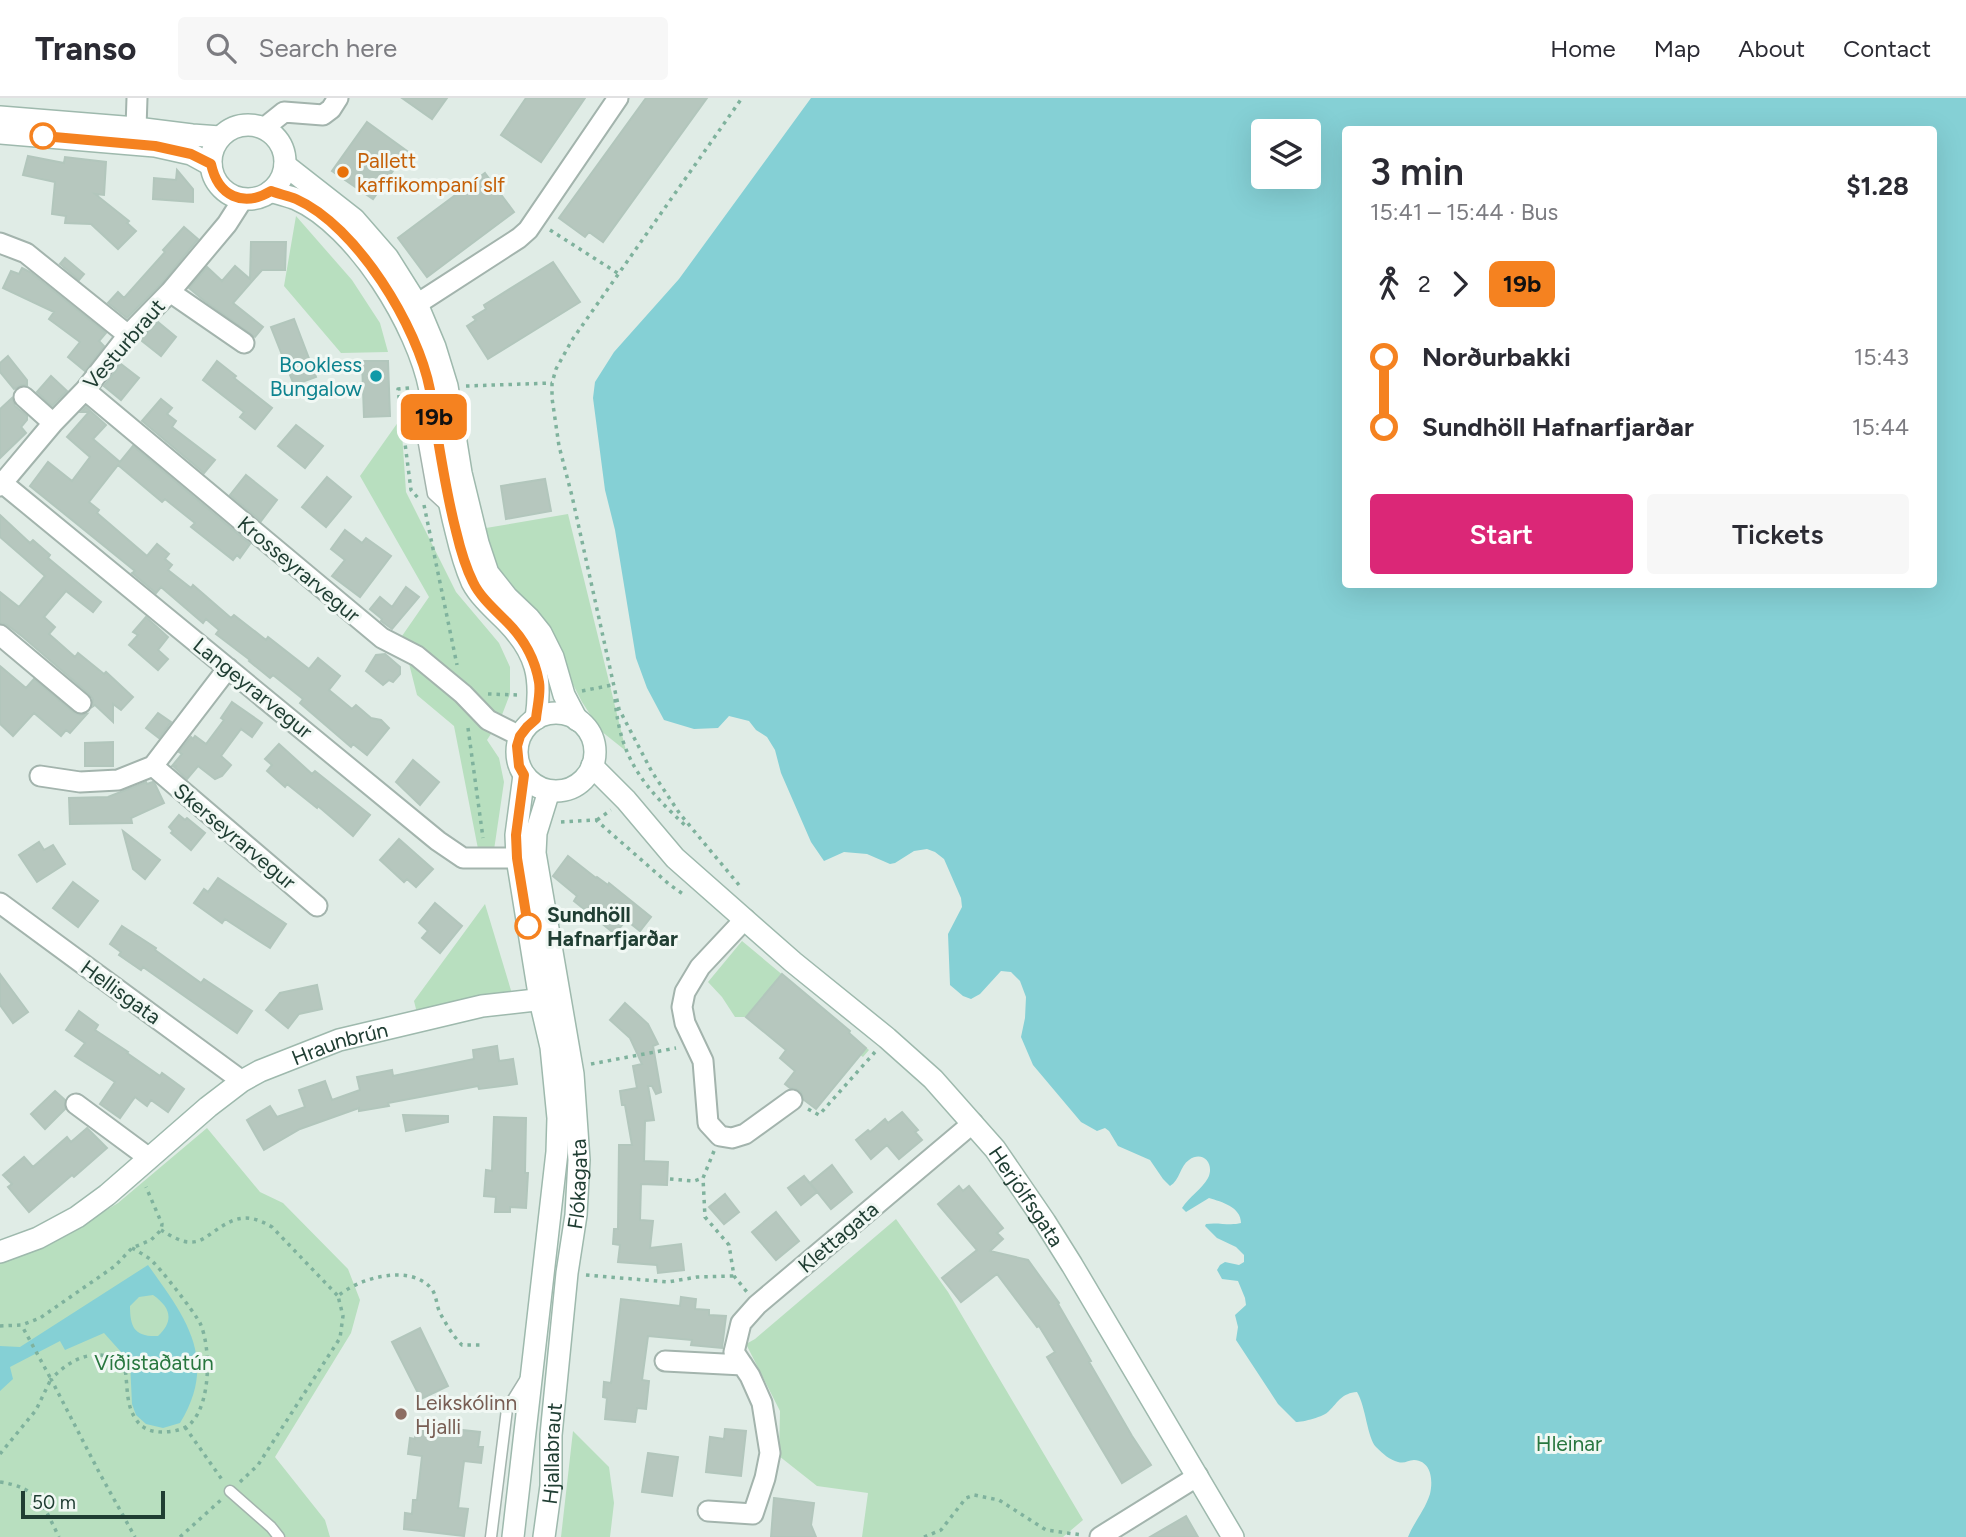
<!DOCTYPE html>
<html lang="en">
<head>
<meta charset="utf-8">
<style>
  :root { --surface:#fff; --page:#f7f7f7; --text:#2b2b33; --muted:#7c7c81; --line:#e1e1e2; --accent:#db2777 }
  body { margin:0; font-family:Figtree,sans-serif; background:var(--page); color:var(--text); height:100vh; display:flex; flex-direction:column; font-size:26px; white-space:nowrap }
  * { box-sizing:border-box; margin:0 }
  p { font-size:23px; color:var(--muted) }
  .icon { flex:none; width:38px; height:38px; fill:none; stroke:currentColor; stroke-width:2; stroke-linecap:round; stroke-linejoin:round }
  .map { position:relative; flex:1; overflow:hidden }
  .sheet { position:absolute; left:1342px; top:28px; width:595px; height:462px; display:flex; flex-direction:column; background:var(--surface); border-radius:7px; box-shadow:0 7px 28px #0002 }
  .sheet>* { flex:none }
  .badge { padding:0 14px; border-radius:10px; font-size:24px; line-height:46px }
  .buttons { position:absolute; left:1251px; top:21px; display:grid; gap:14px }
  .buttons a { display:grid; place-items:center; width:70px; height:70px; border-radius:7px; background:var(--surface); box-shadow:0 7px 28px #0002; font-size:35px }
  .scale { position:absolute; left:21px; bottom:18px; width:144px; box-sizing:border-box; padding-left:7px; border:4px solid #203e33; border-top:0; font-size:19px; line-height:24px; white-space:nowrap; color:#203e33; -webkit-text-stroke:5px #f1f8f4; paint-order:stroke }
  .map>.badge { position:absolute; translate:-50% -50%; box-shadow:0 0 0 4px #fff }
  .legs { display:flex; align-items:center; gap:10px; height:77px; padding:0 28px; font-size:23px }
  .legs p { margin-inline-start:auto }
  .headline { display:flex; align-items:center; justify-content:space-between; height:119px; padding:0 28px }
  h1 { font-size:38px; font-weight:600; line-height:52px }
  .cta { display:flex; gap:14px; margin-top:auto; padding:14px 28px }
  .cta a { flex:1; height:80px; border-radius:7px; background:var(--accent); color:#fff; font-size:28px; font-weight:600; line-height:80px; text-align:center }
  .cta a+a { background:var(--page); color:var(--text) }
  ul { padding:0 28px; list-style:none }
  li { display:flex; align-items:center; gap:24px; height:70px; font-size:26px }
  li i { display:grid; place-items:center; width:10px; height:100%; margin:0 9px; background:currentColor }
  li i::after { content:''; width:18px; height:18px; margin:-9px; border:5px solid; border-radius:50%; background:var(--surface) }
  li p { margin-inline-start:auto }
  li:first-child i { background:linear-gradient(#0000 50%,currentColor 0) }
  li:last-child i { background:linear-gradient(currentColor 50%,#0000 0) }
  header { display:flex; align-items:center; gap:42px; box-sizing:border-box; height:98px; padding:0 35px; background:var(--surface); border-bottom:2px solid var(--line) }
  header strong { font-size:33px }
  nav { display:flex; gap:38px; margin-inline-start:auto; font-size:24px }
  .search { width:490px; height:63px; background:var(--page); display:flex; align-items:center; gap:18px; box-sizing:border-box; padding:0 24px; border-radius:7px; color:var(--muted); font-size:26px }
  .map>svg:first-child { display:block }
</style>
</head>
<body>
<header>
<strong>Transo</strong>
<div class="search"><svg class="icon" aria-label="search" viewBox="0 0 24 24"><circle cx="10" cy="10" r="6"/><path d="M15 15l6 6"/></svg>Search here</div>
<nav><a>Home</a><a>Map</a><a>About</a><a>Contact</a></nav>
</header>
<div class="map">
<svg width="1966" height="1439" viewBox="0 0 1966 1439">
  <rect width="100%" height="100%" fill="#e0ece6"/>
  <path fill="#b8dfbf" d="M296 118 352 182 380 225 388 254 341 255 284 188Z
    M401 320 406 394 456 494 499 545 510 569V596L500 622 487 642 499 660 504 684 494 752 479 756 454 628 417 597 402 538 429 499 360 378Z
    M568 416 626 653 601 633 582 604 538 518 490 460 480 431Z
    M485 806 513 899 417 915 414 903Z
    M742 843 850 933 849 936 869 952 863 959 860 957 816 1011 785 986 795 973 780 960 786 952 746 919H735L722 899 708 884Z
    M207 1030 260 1094 283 1105 348 1171 360 1202 351 1235 275 1359 325 1422 330 1439H0V1162L82 1127 118 1105Z
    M896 1121 948 1194 1083 1422 1063 1439H862L868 1395 817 1388 779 1358 780 1313 746 1246 755 1241Z
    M573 1333 609 1369 614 1405 610 1439H561Z"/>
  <path fill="#85d0d5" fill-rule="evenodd" d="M811 0H1966V1439H1408C1414 1424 1425 1412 1430 1396 1433 1383 1432 1363 1414 1362 1408 1362 1405 1366 1398 1364 1390 1362 1383 1356 1376 1349 1367 1339 1366 1309 1357 1294 1342 1295 1338 1304 1329 1313 1324 1319 1303 1324 1296 1324L1278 1306 1236 1242 1238 1229 1235 1217 1246 1207 1245 1200 1238 1183 1222 1181 1217 1172 1220 1167 1225 1164 1239 1167 1244 1164V1157L1236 1149 1217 1140 1205 1128 1206 1126C1218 1124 1230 1128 1241 1125 1241 1109 1222 1104 1209 1100L1186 1114 1182 1110C1189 1099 1202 1091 1208 1080 1215 1066 1203 1052 1189 1062 1180 1068 1180 1082 1170 1088L1163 1081 1150 1062 1118 1048 1109 1033 1105 1030 1097 1033 1081 1024 1033 967 1021 939 1025 920 1026 899 1020 883 1011 874 1001 873 980 896 971 901 963 898 950 887 948 836 962 809 961 800 944 761 935 754 927 751 914 753 895 765 890 766 867 756 844 754 824 763 811 744 781 675 775 652 767 639 756 632 749 623 729 618 718 630 694 631 664 622 647 590 636 560 615 432 605 392 593 300 595 284 614 254 679 181ZM1346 32H1934V486H1346ZM1264 33H1309V79H1264Z
    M148 1167C185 1219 219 1261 180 1325L163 1330 146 1326 136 1317 132 1306 130 1264 104 1235 65 1252 60 1243 10 1269 13 1281 0 1293V1248L20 1249ZM153 1197C170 1209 175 1222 158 1238 135 1239 130 1230 130 1208L139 1199Z"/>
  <path fill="#b6c7be" stroke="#b2c6bc" stroke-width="2" d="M402 0H447L432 21Z
    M526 0H585L541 64 501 37Z
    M646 0H707L603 144 589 134 585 139 559 120Z
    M367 24 407 53 373 101 332 73Z
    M28 58 64 65 65 59 106 64 104 97 95 96 129 123 127 125 136 133 118 151 91 126 65 125 66 118 52 116 55 84 23 77Z
    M177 72 193 91V104L153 101 154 80 176 82Z
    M485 75 514 114 427 179 398 140Z
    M184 129 198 141 161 186 127 220 108 205 118 194 124 200 165 154 163 152Z
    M251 144H286L285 172H262L233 205 263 229 255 239 202 201 189 190 207 169 222 183 235 168 250 181Z
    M65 160 84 176 79 182 60 166Z
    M553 164 580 204 488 261 467 228 476 222 473 219 486 211 484 207Z
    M22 170 30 174 106 235 99 243 104 248 85 273 68 259 80 244 49 221 54 214 3 190 11 173 19 176Z
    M294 221 316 279 294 287 271 229Z
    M158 224 176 239 161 258 142 243V240Z
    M8 258 27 282V287H21L14 291 0 274V265Z
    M217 263 236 278 234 280 272 310 255 331 240 319 244 314 203 282Z
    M362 263H388L390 318 364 319Z
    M121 266 139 280 121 302 104 288Z
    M51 278 67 293 52 308 37 294Z
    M12 300 15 308 27 318V322L21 329 26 335 0 360V311Z
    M161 301 172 310 167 316 176 323 172 329 215 362 204 375 142 323Z
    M86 309 106 327 93 341 120 364 133 348 250 446 240 460 237 457 233 462 191 429 195 425 165 401 162 404 118 367 89 404 99 412 97 415 147 458 157 446 169 456 165 461 172 467 168 472 191 490 193 487 231 520 234 517 266 542 268 539 309 571 318 560 340 578 329 592 352 611 356 607 371 620 381 622 389 630 367 657 353 646 351 649 300 605 303 601 273 577 270 580 249 563 250 562 216 536 219 532 206 521 203 525 161 489 156 495 132 475 135 473 30 388 48 364 72 383 90 359 67 339 89 314H81Z
    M296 327 323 348 305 370 278 348Z
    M246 377 277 402 261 423 230 397Z
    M327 379 351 399 326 429 302 409Z
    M545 381 551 413 506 421 501 388Z
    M0 417 30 445 33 442 50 457 48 460 101 504 93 514 66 493 44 519 55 529 49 536 75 559 78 555 104 576 106 574 133 599 121 612 113 606V624L95 607 92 609 93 601 89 596 23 539 7 527 0 525V494L19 509 45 478 0 439Z
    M345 432 362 445 366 440 391 458 360 499 332 478 345 462 331 451Z
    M406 489 419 499 392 531 381 523 382 521 370 511 380 499 392 509Z
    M146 519 168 539 158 552 168 561 158 572 129 547 138 537 133 534Z
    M385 556 400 569V576L393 584 389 582 383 587 366 573 376 557Z
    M0 568 26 590 34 581 73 614 80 617 87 616 70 635 66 632 61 638 34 615 13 638 0 626Z
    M232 604 262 625 252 639 241 631 221 658 231 667 222 678 215 681 198 668 187 681 174 669 177 668H172L182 656 179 654 191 639 193 641 195 638 206 646 224 622 221 620Z
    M158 615 171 624 159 640 146 630Z
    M113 644V668H85V645Z
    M279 646 312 676 315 673 370 717 353 738 318 708 317 710 287 686 285 689 267 673 272 667 265 661Z
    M413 662 439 684 420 707 396 684Z
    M146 684 147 686 153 684 155 686 164 705 131 720 132 725 70 726 69 700 108 699Z
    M179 717 185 722 187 720 205 735 191 752 171 735 173 733 169 729Z
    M123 733 160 762 145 781 133 771Z
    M399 741 433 771 416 789 407 781 404 784 380 762Z
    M39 744 44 752 53 747 65 766 37 784 19 757Z
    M568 758 596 780 597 779 608 787 609 785 651 819 640 833 626 822 615 836 574 803 577 798 553 778Z
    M218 780 286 826 270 850 225 821 222 825 194 805 204 791 208 794Z
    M73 784 98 803 78 829 53 810Z
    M435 805 462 828 440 855 422 840 428 833 419 825Z
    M122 828 156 850 155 852 201 885 204 881 252 913 237 935 143 869 141 872 119 857 121 854 110 846Z
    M0 876 28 914 13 925 0 907Z
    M782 876 850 933 849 935 866 950 816 1011 804 1002 801 994 796 991 790 990 785 986 795 973 780 960 786 952 746 919Z
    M317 887 322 911 299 916 288 930 266 912 280 895Z
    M625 905 648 926 658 946 653 948 661 994 656 996 652 988H648L654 1022 645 1023 644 1063 668 1064 667 1087 641 1086 640 1122 653 1123 650 1150 681 1146 684 1172 658 1175 657 1167 618 1164 620 1147 613 1146 614 1131H618L619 1047H632L625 1007H622L620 993 637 990 633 968 642 966 630 940 610 922Z
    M79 913 98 927 95 932 128 954 127 955 160 978 162 975 184 991 168 1014 151 1002 147 1008 135 999 120 1020 100 1006 115 984 75 958 85 945 66 932Z
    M497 948 499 963 513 961 517 986 479 991 478 988 388 1005 389 1008 359 1013V1010L300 1031 264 1052 247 1022 270 1008 277 1019 305 1009 299 992 325 983 332 1002 360 992 357 979 392 972 393 978 474 961 473 952Z
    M55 993 65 1002V1011L45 1031 31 1016Z
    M902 1014 918 1032 915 1034 922 1042 899 1061 887 1047 871 1061 856 1042 868 1032 870 1034 885 1021 888 1025Z
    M403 1017 448 1018V1024L406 1033Z
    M494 1019 526 1020 525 1075H528L526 1110 510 1109V1114H495L496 1099 484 1098 486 1072 492 1073Z
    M87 1030 107 1050 74 1079 72 1077 29 1114 8 1089 12 1086 3 1077 24 1059 33 1069 67 1039 71 1044Z
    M832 1067 852 1094 831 1111 810 1085Z
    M804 1078 817 1094 801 1107 788 1090Z
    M959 1088 963 1093 969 1088 1003 1130 997 1135 1003 1141 990 1153 1028 1162 1059 1205 1058 1206 1091 1263 1089 1264 1132 1338 1151 1367 1122 1385 1047 1259 1055 1254 1039 1228 1037 1229 997 1176 961 1204 942 1180 977 1152 938 1106Z
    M725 1096 739 1114 724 1126 709 1109Z
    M776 1114 799 1143 776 1162 752 1134Z
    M681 1199 696 1201 695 1211 709 1212V1217L726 1218 722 1250 691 1247 692 1242 648 1238 642 1282 649 1283 646 1311 637 1310 635 1324 605 1321 607 1300 603 1299 604 1284 611 1285 621 1201 680 1208Z
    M420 1230 448 1288 421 1301 392 1244Z
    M416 1327 480 1334 478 1349H483L481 1365 464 1363 458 1410 468 1411 464 1438 404 1431 405 1415 412 1416 413 1402H417L422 1358 408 1356 410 1340 415 1341Z
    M725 1331 746 1333 741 1378 706 1374 710 1339 724 1341Z
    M648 1355 678 1359 672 1398 642 1394Z
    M774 1400 814 1405 811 1427 816 1439H771Z
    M1186 1418 1198 1439H1150Z"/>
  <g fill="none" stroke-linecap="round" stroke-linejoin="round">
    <defs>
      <path id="lane" d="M429 306 420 323 433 396 446 408
        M230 1393 271 1429 279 1439
        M491 1439 507 1311 525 1282"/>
      <path id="street" d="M136 30 137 0
        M264 30 284 14 323 17 331 11 338 0
        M0 145 26 155 128 237
        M170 194 244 245
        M417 206 519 140 528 132 618 0
        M85 292 382 540 417 558 463 596 488 622 520 638
        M24 299 53 325
        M0 383 438 743 463 760H517
        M0 388 53 325 85 292 128 237 170 194 227 126 243 101
        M0 537 81 605
        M153 668 317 808
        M40 678 80 684 118 682 153 668 228 570
        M0 805 242 983
        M745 821 700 869 685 894 682 909 685 925 703 963 708 1025 720 1038 732 1040 745 1036 792 1002
        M76 1006 149 1060
        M665 1263 743 1267
        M708 1413 753 1416 765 1380 770 1355 762 1305 750 1278 734 1254 741 1225 757 1207 973 1025
        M1100 1439 1198 1378"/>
      <g id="secondary">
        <path d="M0 19 136 30 192 37 220 39"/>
        <circle cx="248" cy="64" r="37"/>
        <path d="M0 35 155 48 191 56 211 67"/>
        <path d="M285 67 354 121 388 160 417 206 435 249 447 288 461 375 478 445 488 475 507 499 529 520 541 535 553 559 564 597 577 622"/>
        <path d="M271 93C279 96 288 98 296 101 357 128 418 229 430 292 438 340 444 387 456 433 460 450 465 468 472 484 480 499 495 512 507 524 537 555 542 580 536 621"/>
        <circle cx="556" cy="654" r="39"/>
        <path id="s1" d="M592 668 626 702 675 760 793 864 887 940 933 981 995 1051 1045 1124 1072 1167 1233 1439"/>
        <path id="s2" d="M0 1154 38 1140 77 1119 107 1097 208 1009 242 983 260 973 339 942 482 908 553 900"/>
        <path d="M513 1439 557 1054 558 1020 551 949 540 902 517 760 516 737 524 677"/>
        <path id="s3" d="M544 1439 551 1388V1337L567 1175 576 1117 579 1062 573 976 535 755 536 735 549 693"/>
      </g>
    </defs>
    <use href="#lane" stroke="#a3b4ad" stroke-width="13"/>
    <use href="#street" stroke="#a3b4ad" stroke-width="23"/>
    <use href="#secondary" stroke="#9eb9ad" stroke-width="24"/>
    <path stroke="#7fb29d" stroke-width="3.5" stroke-dasharray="3.5 5" stroke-linecap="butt" d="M550 132 619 176
      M466 288 552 285
      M409 290 398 291 411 392 419 401
      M424 407 457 567
      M582 593 612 587
      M488 596 519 597
      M615 601C620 662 645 690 688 730
      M468 630 483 740
      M597 722 611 712
      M561 724 596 722 670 787 686 798
      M739 787 680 716 652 674 619 611 572 398 559 348 552 300V285L556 271 572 242 742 0
      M591 966 676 950
      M808 1011 819 1017 875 954
      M714 1053 703 1080 705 1119 729 1147 734 1178 747 1194
      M670 1081 694 1083 703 1080
      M161 1132C170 1137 181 1145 192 1144 200 1144 206 1139 212 1135 234 1119 247 1114 272 1129L338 1198
      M132 1150C138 1153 144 1157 150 1161 158 1167 195 1215 200 1225 211 1249 211 1303 192 1324 185 1332 172 1334 162 1334 150 1334 141 1330 135 1320 124 1303 129 1281 123 1263 93 1250 73 1259 51 1281L100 1376 135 1439
      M586 1177 668 1184 697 1179 734 1178
      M0 1228 22 1227 40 1220 115 1168 132 1150 151 1142 161 1132 162 1126 146 1089
      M185 1329 223 1383
      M0 1356 36 1312 51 1281 22 1228
      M0 1384C39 1390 43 1407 59 1439
      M240 1384 258 1367 340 1240 343 1218 338 1198C359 1180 408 1166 430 1189 437 1196 436 1207 440 1215 446 1226 453 1238 462 1247H480
      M180 1439 222 1401
      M924 1439 941 1432 966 1400 974 1397 999 1402 1046 1432 1082 1437"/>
    <use href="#lane" stroke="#fff" stroke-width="10"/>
    <use href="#street" stroke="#fff" stroke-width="19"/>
    <use href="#secondary" stroke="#fff" stroke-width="21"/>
  </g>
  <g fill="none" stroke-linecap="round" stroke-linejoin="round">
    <defs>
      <path id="line-1" d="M43 38 155 48 191 56 211 66C218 98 243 110 271 93 279 96 289 98 296 101 357 128 418 229 430 292 438 340 444 387 456 433 460 450 465 468 473 484 480 499 495 512 507 524 523 540 535 561 539 584 541 596 537 609 536 621L527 629 520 638 517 648 519 668 524 677 516 737 517 760 528 828"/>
    </defs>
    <use href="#line-1" stroke="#fff" stroke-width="16"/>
    <use href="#line-1" stroke="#f58220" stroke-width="10"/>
  </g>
  <g fill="#fff" stroke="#f58220" stroke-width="3.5">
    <circle cx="43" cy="38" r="12"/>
    <circle cx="528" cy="828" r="12"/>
  </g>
  <circle fill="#e8710a" stroke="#f1f8f4" stroke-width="2.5" cx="343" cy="74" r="7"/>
  <circle fill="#0f9aa8" stroke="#f1f8f4" stroke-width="2.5" cx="376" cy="278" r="7"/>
  <circle fill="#8d6e63" stroke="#f1f8f4" stroke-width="2.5" cx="401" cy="1316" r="7"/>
  <g text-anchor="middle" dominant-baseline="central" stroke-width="6" stroke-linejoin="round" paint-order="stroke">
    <g font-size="21" fill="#c56008" stroke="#f1f8f4" text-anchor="start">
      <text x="357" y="62">Pallett<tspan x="357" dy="24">kaffikompaní slf</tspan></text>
    </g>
    <g font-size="21" fill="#203e33" stroke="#f1f8f4">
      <text transform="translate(124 246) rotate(-49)">Vesturbraut</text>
      <text transform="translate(299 471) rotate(40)">Krosseyrarvegur</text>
      <text transform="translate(253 590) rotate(39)">Langeyrarvegur</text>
      <text transform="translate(235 738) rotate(40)">Skerseyrarvegur</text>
      <text transform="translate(121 894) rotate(36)">Hellisgata</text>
      <text stroke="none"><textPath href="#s2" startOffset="404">Hraunbrún</textPath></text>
      <text stroke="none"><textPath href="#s3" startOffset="355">Flókagata</textPath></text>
      <text stroke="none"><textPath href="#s1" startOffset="614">Herjólfsgata</textPath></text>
      <text transform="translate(838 1139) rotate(-40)">Klettagata</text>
      <text stroke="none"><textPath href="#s3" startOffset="84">Hjallabraut</textPath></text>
    </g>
    <g font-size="21" fill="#0d838f" stroke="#f1f8f4" text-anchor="end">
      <text x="362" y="266">Bookless<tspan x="362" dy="24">Bungalow</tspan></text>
    </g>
    <g font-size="21" font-weight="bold" fill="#203e33" stroke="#f1f8f4" text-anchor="start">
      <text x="547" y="816">Sundhöll<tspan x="547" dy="24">Hafnarfjarðar</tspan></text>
    </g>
    <g font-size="21" fill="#28773f" stroke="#f1f8f4">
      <text x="154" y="1264">Víðistaðatún</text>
      <text x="1569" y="1345">Hleinar</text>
    </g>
    <g font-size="21" fill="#785e54" stroke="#f1f8f4" text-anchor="start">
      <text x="415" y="1304">Leikskólinn<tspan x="415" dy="24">Hjalli</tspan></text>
    </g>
  </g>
</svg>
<div class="buttons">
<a><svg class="icon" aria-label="layers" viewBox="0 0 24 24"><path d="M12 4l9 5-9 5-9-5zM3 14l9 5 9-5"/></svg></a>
</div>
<div class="scale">50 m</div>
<b class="badge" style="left:434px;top:319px;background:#f58220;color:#111">19b</b>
<section class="sheet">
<div class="headline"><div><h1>3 min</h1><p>15:41 – 15:44 · Bus</p></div><b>$1.28</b></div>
<div class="legs"><svg class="icon" aria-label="walk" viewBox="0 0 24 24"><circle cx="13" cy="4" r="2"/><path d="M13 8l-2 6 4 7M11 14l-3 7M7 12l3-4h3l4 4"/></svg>2<svg class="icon" aria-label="forward" viewBox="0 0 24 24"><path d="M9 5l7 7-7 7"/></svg><b class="badge" style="background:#f58220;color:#111">19b</b></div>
<ul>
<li><i style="color:#f58220"></i><b>Norðurbakki</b><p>15:43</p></li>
<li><i style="color:#f58220"></i><b>Sundhöll Hafnarfjarðar</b><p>15:44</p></li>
</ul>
<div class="cta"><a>Start</a><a>Tickets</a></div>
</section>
</div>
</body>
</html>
